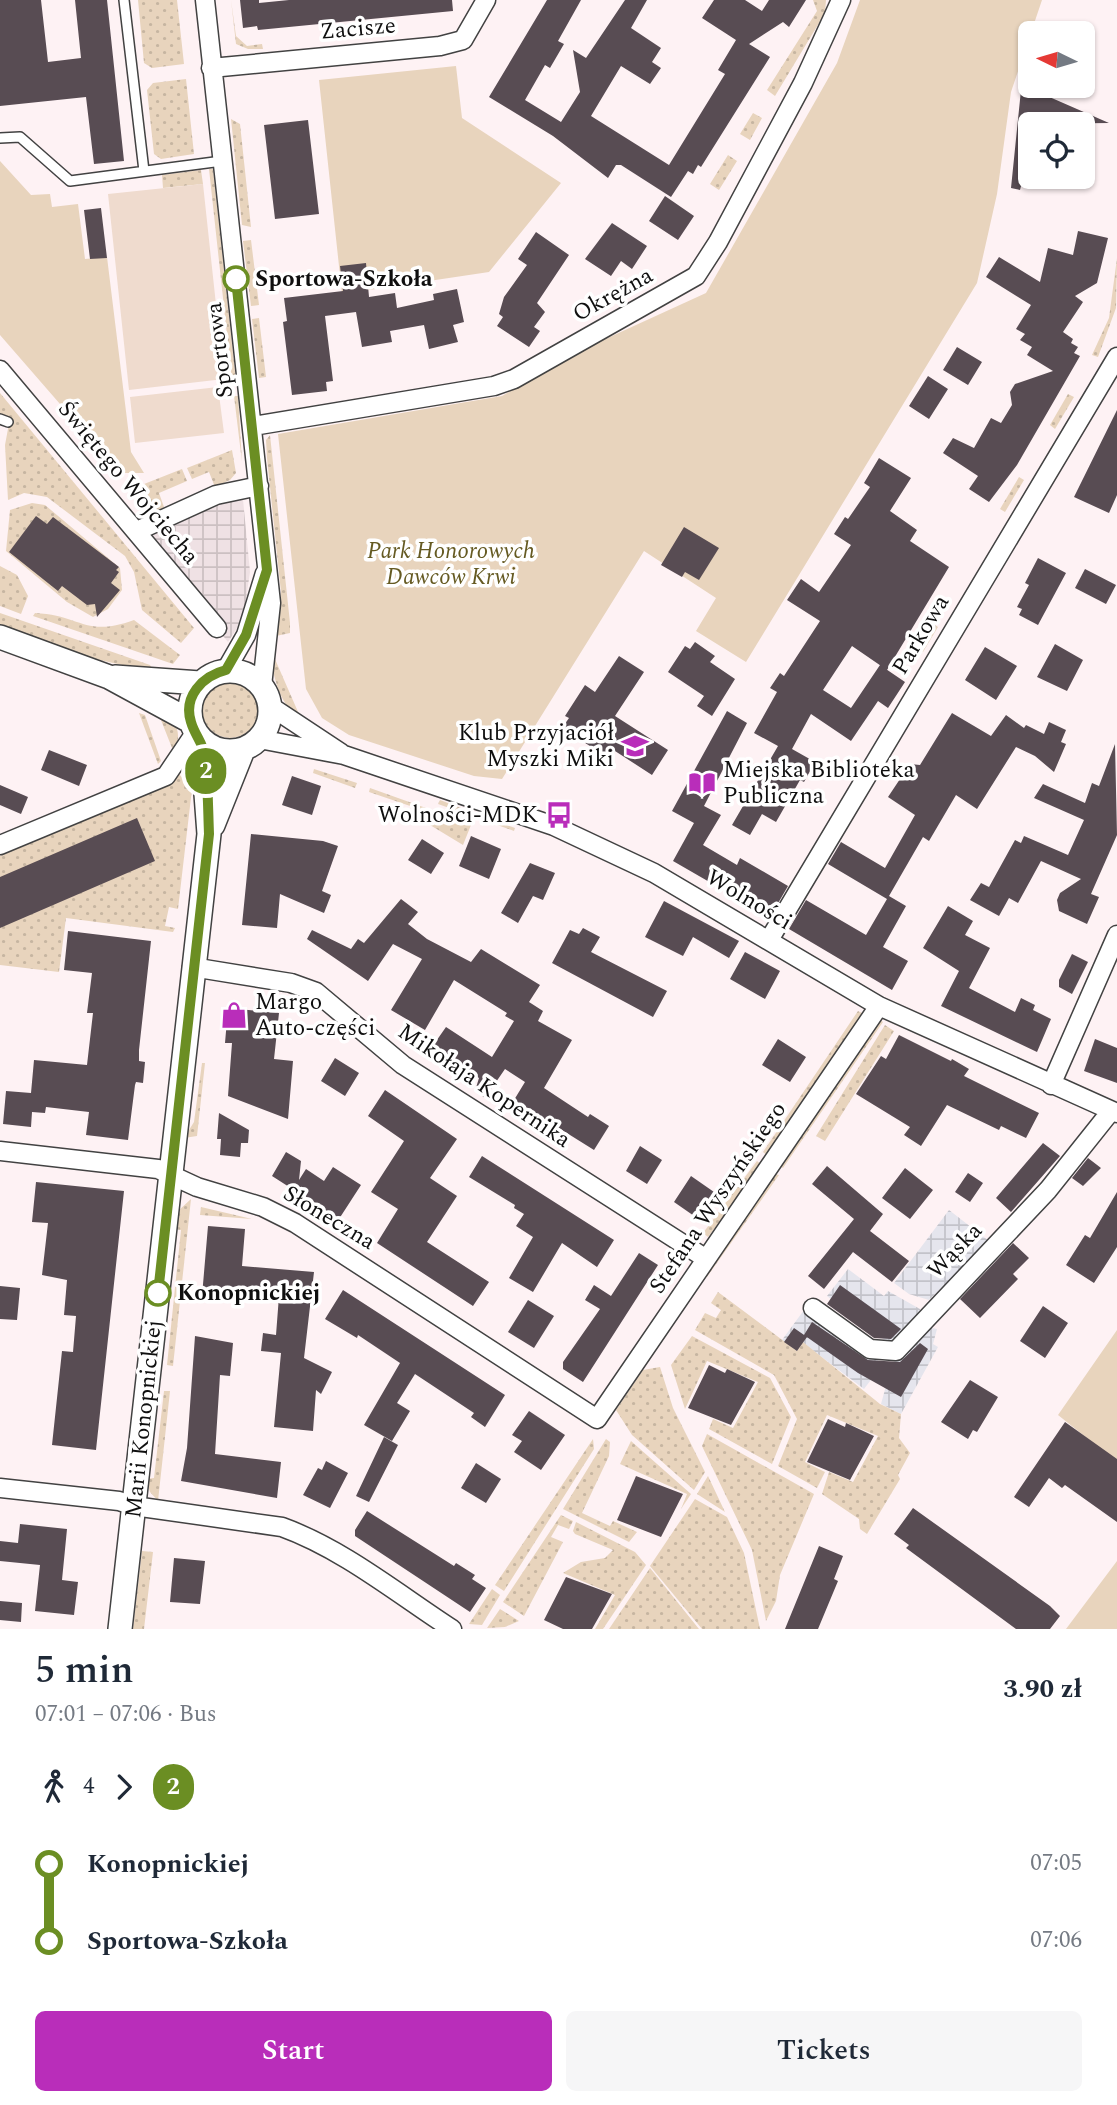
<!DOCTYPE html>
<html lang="en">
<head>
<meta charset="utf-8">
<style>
  :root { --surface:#fff; --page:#f6f6f7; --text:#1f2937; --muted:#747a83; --accent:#b92dba }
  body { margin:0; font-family:Spectral,serif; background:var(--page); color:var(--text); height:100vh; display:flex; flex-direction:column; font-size:26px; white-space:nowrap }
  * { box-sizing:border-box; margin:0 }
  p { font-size:23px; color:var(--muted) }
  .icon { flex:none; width:38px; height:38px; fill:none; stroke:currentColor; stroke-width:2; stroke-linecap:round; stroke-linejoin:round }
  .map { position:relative; height:1629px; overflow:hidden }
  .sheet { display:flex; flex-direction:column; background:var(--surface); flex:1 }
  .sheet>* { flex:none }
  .badge { padding:0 14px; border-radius:23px; font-size:24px; line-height:46px }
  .needle { width:46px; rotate:275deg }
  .fabs { position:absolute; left:1018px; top:21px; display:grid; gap:14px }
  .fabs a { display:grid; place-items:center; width:77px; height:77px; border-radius:10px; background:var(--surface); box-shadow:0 2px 5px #0004; font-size:35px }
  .map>.badge { position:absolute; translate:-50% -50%; box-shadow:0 0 0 4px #fff }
  .legs { display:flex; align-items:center; gap:10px; height:77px; padding:0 35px; font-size:23px }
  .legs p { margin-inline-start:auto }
  .head { display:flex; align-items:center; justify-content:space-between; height:119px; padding:0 35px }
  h1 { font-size:38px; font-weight:600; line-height:52px }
  .action { display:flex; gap:14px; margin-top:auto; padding:14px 35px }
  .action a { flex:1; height:80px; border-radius:10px; background:var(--accent); color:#fff; font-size:28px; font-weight:600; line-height:80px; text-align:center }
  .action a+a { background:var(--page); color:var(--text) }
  ul { padding:0 35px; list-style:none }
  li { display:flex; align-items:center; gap:24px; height:77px; font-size:26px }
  li i { display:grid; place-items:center; width:10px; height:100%; margin:0 9px; background:currentColor }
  li i::after { content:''; width:18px; height:18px; margin:-9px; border:5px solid; border-radius:50%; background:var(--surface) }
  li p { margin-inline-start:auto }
  li:first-child i { background:linear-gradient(#0000 50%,currentColor 0) }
  li:last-child i { background:linear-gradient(currentColor 50%,#0000 0) }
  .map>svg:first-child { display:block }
</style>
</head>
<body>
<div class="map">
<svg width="1117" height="1629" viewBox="0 0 1117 1629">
  <defs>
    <pattern id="industrial-grid" width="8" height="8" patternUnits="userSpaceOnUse" patternTransform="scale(1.75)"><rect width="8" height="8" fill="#e5e5ed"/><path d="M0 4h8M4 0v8" fill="none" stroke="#c3c3ca"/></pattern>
    <pattern id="grass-dots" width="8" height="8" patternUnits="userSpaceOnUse" patternTransform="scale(1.75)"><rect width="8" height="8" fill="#e8d4bd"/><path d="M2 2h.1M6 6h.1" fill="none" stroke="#c6b5a1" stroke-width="1.8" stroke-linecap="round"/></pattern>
    <pattern id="plaza-grid" width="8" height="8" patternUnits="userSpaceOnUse" patternTransform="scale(1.75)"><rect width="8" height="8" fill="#efe1e4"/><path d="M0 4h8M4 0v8" fill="none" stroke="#ccc0c2"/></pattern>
  </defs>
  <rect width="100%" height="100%" fill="#fef2f4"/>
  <path fill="url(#industrial-grid)" d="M949 1210 989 1241 929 1300 909 1294 894 1283Z
    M848 1269 884 1296 888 1291 920 1309V1319L895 1348 827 1296Z
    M804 1310 883 1364 864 1389 803 1343 797 1351 782 1340Z
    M927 1327 937 1329 933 1344 938 1347 901 1414 881 1404 892 1364Z"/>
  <path fill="url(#grass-dots)" d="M138 0H177L184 64 152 68 144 63Z
    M231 0 236 36 247 46 262 44 263 49H248L236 44Z
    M813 0H826L825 13 775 96 767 90 817 11Z
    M186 79 194 154 161 159 154 154 147 90 153 83Z
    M753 113 762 118 750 140 740 134Z
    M231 119 240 124 251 227 242 225Z
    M728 155 737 161 719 190 710 184Z
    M209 169H213L236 381H232Z
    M201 170 203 184 163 188 162 175Z
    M251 240 259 305 251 306 243 241Z
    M1117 258 1116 308 1098 357 1092 355 1109 318Z
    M259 318 266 377 259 378 252 319Z
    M0 393 194 628 181 643 142 610 134 572 125 556 47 497 24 493 8 500 5 445 10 418 0 414Z
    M1068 394 1074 397 1055 429 1050 425Z
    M234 396H238L242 462Z
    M270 435 290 623V633L276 636 281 592 267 458 266 440Z
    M232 450 236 473 230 480 215 487 209 472 192 479 187 468Z
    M182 469 187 481 159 493 164 507 153 518 133 497 134 488Z
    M1019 477 1024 480 1005 512 1000 509Z
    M32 503 45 505 120 568 122 590 108 609 93 617 67 602 6 551 10 510Z
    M0 566 17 575 28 596 21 614 0 606Z
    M0 613 150 665 154 672 86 657 0 624Z
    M35 613C81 615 85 638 134 620L180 655 173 664 33 616Z
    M932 623 938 627 923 652 917 649Z
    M271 650 302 721C281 708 271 674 271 650Z
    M202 710a28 28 0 1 1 56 0a28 28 0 1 1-56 0Z
    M157 710C177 723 183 730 174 753Z
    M139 713 145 715 161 761 158 764Z
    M314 769 357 783 355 788 313 773Z
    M179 774 192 789 178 909 169 907 165 926 175 928 173 932 66 918 59 972 0 965V856L153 792Z
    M370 788 426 808 421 820 416 817 419 809 369 792Z
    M440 800 515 828 514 831 438 804Z
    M438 811 471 825 463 845 430 825Z
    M858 1011 864 1014 768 1156 763 1152Z
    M880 1020 883 1022 783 1168 780 1166Z
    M885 1025 894 1031 825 1141 816 1136Z
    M202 1063H205L197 1136 184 1138 194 1122Z
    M757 1161 762 1165 708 1237 703 1233Z
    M775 1174 779 1175 707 1277 706 1272Z
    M191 1199 173 1366 167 1365 181 1230 173 1229 178 1211Z
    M201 1207 252 1219 200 1215Z
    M718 1292 797 1351 803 1342 880 1404 901 1414 899 1438 910 1453 898 1475 900 1479 867 1534 860 1529 859 1519 822 1494 829 1472 853 1482 878 1436 827 1415 805 1462 825 1472 817 1488 778 1466 797 1419 774 1375 695 1330 705 1313 716 1318 721 1310 711 1303Z
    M692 1336 770 1378 791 1417 772 1464 709 1429 713 1419 733 1428 758 1382 707 1361 685 1409 671 1365Z
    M660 1367 673 1408 705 1472 694 1490 632 1435 616 1410 643 1370Z
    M164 1391H170L158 1501 150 1492 146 1479 154 1478Z
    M707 1434 814 1494 780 1575 776 1601 766 1621 752 1550 702 1446Z
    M593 1439 594 1449 504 1591 495 1585Z
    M606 1439 610 1442 609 1456 582 1513 610 1526 613 1521 637 1532 629 1542 563 1509Z
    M631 1441 691 1494 681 1509 687 1494 620 1464Z
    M708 1476 725 1512 697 1494Z
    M695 1499 727 1517 744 1553 760 1629H702L650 1566Z
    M561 1515 573 1521 569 1529 558 1525 551 1537 563 1542 524 1616 503 1602Z
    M576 1522 635 1552 646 1565 603 1629H595L615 1595 563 1573 581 1562 605 1558 613 1550 575 1534 573 1531Z
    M142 1551 153 1552 144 1629H133Z
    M650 1568 699 1629H609Z
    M492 1589 500 1595 482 1625 469 1624Z
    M500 1609 519 1621 505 1627 487 1628Z"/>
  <path fill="#e8d4bd" d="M860 0H1042L1011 92 997 194 977 283 746 662 696 631 716 598 644 551 502 779 474 776 349 735 322 718 306 689 278 434 502 396 577 352 706 293 837 63Z
    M456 66 462 118 561 183 489 272 342 294 319 80Z
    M0 161 31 195 50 194 52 207 78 204 85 259 107 257 131 452 144 473H120L0 335Z
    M1117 1330V1462L1058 1415Z
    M1117 1561V1629H1066Z"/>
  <path fill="#efdbce" d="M203 184 224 379 129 390 108 194Z
    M218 387 224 433 135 443 130 397Z"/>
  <path fill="url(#plaza-grid)" d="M242 489 250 572 243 619 228 642 137 531Z"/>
  <path fill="#584c53" d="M0 0H41L48 62 81 58 75 0H107L124 161 94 164 86 97 0 106Z
    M240 0H259V3L289 0H452L453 11 258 30 257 26 243 28Z
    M547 0H581L558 41 564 44 550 68 545 65 525 100 561 122 580 92 573 50 586 58 625 0H647L631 28 661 48 652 62 661 68 650 84 621 66 591 116 669 165 725 74 718 70 736 40 702 18 714 0H745L762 11 769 0H806L789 27 783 22 749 44 770 57 701 167 698 165 693 174 688 171 671 197 621 165H616L608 178 553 136 489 97Z
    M1021 90 1038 92 1109 123 1031 124V149L1020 190 1011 188Z
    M308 120 319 214 275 219 264 125Z
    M665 196 694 216 678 240 649 221Z
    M101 208 107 258 90 259 84 210Z
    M612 223 647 246 632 269 621 261 611 276 585 259Z
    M1078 231 1108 238 1097 283 1075 296 1083 302 1063 332 1073 339 1071 343 1078 347 1074 353 1080 356 1017 465 989 502 969 489 978 476 943 453 953 438 974 448 991 418 1001 423 1012 405 1010 392 1015 384 1053 371 1027 355 1032 347 1020 340 1025 334 1016 329 1031 305 986 277 999 257 1040 282 1048 248 1073 255Z
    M536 232 569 255 537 303 545 312 534 327 540 331 529 347 497 326 503 317 499 314 504 297 527 265 518 259Z
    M366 263 369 297 395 293 397 308 434 300 433 294 457 289 464 322 453 325 458 342 429 349 424 325 390 331 392 342 362 347 356 312 325 316 333 381 326 382 327 391 292 395 283 322 287 321 284 298 343 291 340 266Z
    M957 347 982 362 968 385 943 370Z
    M928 376 948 389 929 419 909 406Z
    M1117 410V495L1109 513 1074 497Z
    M879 458 911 478 890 511 917 530 910 541 949 567 887 670 852 646 823 690 851 708 880 665 905 682 888 708 878 701 851 741 811 714 792 749 815 762 804 782 800 780 776 822 762 814 750 835 732 825 778 746 754 733 777 692 770 688 780 673 784 676 820 621 787 600 801 579 819 592 851 545 834 534 845 517 848 519 870 487 864 483Z
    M36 516 47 524 53 517 119 567 116 570 119 572 111 583 120 590 97 617 95 604 87 605 62 586 58 591 9 552Z
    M684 527 719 548 699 580 685 572 682 577 661 565Z
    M1038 558 1066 573 1038 625 1019 615 1022 609 1017 607 1029 585 1025 583Z
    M1085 569 1116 585 1106 604 1075 588Z
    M695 642 715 656 710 662 735 679 712 716 697 706 704 696 668 672 685 646 690 649Z
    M1055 644 1083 660 1067 691 1037 677Z
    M985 647 1017 666 996 700 965 680Z
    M619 656 644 672 615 716 668 750 652 775 615 751 610 759 562 728 569 718 565 716 585 685 595 692Z
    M727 711 747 723 704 806 721 815 703 845 737 865 740 858 788 886 770 917 673 861 694 823 672 811Z
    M952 713 991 736 1006 715 1024 728 1026 725 1044 734 1049 722 1066 730 1061 742 1066 744 1054 772 1035 756 1016 747 977 809 956 795 929 841 923 837 889 896 906 906 883 947 908 961 892 990 789 929 806 900 866 935 887 899 828 864 841 842 885 868 915 815 888 797 910 764 920 765Z
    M1115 744 1117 835 1091 894 1099 897 1087 924 1059 911 1057 900 1060 893 1081 879 1041 861 1018 903 1009 898 999 916 970 900 981 883 989 887 1015 840 1021 843 1024 836 1068 855 1084 820 1034 798 1043 784 1085 803 1092 783 1099 786Z
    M49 750 87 765 79 786 41 770Z
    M292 776 321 786 312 815 282 805Z
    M0 785 28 797 21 814 0 805Z
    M137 818 155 861 0 928V877Z
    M251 834 323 841 338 846 322 891 331 895 324 913 280 894 277 928 242 925Z
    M471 836 501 849 489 879 459 866Z
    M422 839 444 853 431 874 408 860Z
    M530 863 555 873 543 900 533 896 518 923 501 913Z
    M401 899 418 912 408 924 427 939 471 962 481 949 540 985 529 1002 543 1011 538 1021 572 1040 544 1088 588 1117 590 1114 609 1126 594 1150 514 1100 525 1082 505 1069 485 1098 475 1091 479 1078 432 1047 446 1027 492 1057 514 1021 505 1016 507 1013 454 980 425 1030 391 1010 422 959 393 944 368 981 307 939 312 930 351 949 358 939 364 943Z
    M664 901 739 941 729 958 693 937 683 956 645 937Z
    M948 906 973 921 965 935 990 948 969 988 1015 1012 1021 998 1035 1005 1033 1010 1051 1019 1037 1052 941 1006 959 971 923 948Z
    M583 928 600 937 591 952 667 991 653 1017 552 963 570 930 579 934Z
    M68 931 151 941 139 1050V1061L145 1062 143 1083 136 1082 135 1085 128 1140 86 1135 89 1112 46 1107 45 1113 32 1112 31 1127 3 1124 6 1091 31 1093 34 1060 87 1065 93 1013H87L92 973 64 970Z
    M745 952 780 971 765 999 730 979Z
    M1072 954 1088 962 1072 994 1059 987V980Z
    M228 1008 279 1013 274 1059 293 1061 288 1119 228 1096 232 1043H225Z
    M899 1035 951 1061 952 1059 969 1069 964 1076 1039 1113 1026 1138 1001 1126 999 1130 947 1105 921 1146 904 1135 910 1127 856 1094 881 1056 886 1059Z
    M778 1039 806 1057 790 1082 762 1065Z
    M1095 1039 1117 1048V1083L1084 1071Z
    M335 1058 359 1073 345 1096 321 1081Z
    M385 1090 457 1139 430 1178 457 1196 427 1242 489 1282 473 1306 377 1243 398 1209 371 1192 404 1141 368 1116Z
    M219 1113 249 1130 248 1143H241L240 1157 220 1155 221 1139H217Z
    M1043 1143 1060 1156 1011 1212 996 1198Z
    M640 1146 662 1160 647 1184 626 1171Z
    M286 1152 301 1161 299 1180 306 1169 324 1181 333 1167 361 1185 339 1219 272 1176Z
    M482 1156 614 1240 597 1267 562 1243 533 1292 509 1278 533 1237 516 1226 524 1214 514 1208 515 1205 469 1177Z
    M1088 1158 1101 1168 1083 1186 1072 1178Z
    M827 1166 883 1214 870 1231 909 1261 892 1282 853 1252 824 1289 808 1276 854 1219 812 1184Z
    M905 1168 933 1190 910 1219 882 1198Z
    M968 1173 983 1183 970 1202 955 1192Z
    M691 1176 714 1192 697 1218 674 1202Z
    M36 1182 124 1191 96 1450 52 1445 62 1351 73 1352 76 1316 64 1315 67 1280 42 1275 48 1223 32 1222Z
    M1117 1192V1247L1094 1283 1066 1265 1085 1235 1090 1238Z
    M208 1226 245 1229 242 1266 314 1272 304 1358 332 1372 321 1394 316 1390 313 1431 274 1427 281 1353 261 1351 263 1333 276 1335 279 1296 240 1293 239 1299 202 1296Z
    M1013 1243 1029 1258 1013 1274 1018 1279 980 1318 960 1299Z
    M639 1253 658 1265 583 1382 563 1369V1362L600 1309 585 1300 594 1285 611 1296Z
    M840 1285 890 1321 901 1329 891 1339 874 1338 827 1304Z
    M0 1286 20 1288 17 1320 0 1319Z
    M343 1290 505 1395 485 1427 471 1417 474 1413 415 1374 397 1403 410 1411 392 1441 364 1425 400 1363 358 1335 357 1338 325 1319Z
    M528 1300 554 1316 534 1348 508 1332Z
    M1043 1306 1068 1323 1045 1358 1020 1341Z
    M812 1322 868 1360 900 1362 920 1343 928 1349 901 1397 858 1373 804 1335Z
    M794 1328 807 1337 797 1351 784 1342Z
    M195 1336 233 1343 230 1376 220 1375 215 1454 281 1462 277 1498 181 1481 187 1448Z
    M709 1365 725 1373 727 1369 755 1382 731 1425 688 1408Z
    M970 1380 998 1397 977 1432 973 1430 968 1439 941 1422Z
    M529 1411 565 1435 541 1470 514 1452 522 1441 512 1435Z
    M828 1419 845 1427 846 1423 874 1436 850 1480 807 1462Z
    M1065 1422 1117 1459V1522L1065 1485 1062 1488 1049 1478 1029 1507 1014 1497Z
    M384 1437 398 1445 369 1502 356 1496Z
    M326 1461 348 1473 330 1508 303 1495 318 1468 322 1470Z
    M476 1463 501 1479 486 1503 461 1488Z
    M636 1476 683 1494 661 1537 617 1520Z
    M913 1508 1050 1606 1060 1616 1050 1629H1016L906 1548 909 1545 894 1534Z
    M367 1511 454 1566 456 1563 475 1575 472 1579 486 1588 470 1612 355 1536V1530Z
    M20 1524 67 1529 62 1580 78 1582 74 1615 35 1611 40 1565 0 1561V1541L18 1543Z
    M819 1546 843 1556 834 1579 838 1581 818 1629H785Z
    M174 1558 205 1561 200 1604 170 1602Z
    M566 1577 612 1594 592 1629H563L544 1620Z
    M0 1601 22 1603 21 1622 0 1620Z"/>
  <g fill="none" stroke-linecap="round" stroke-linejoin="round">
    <defs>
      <path id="service" d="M124 0 144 171
        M0 138 20 137 70 181 222 161
        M0 419 8 422"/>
      <path id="minor" d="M205 0 271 603 262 686
        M211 68 440 46 463 40 486 0
        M0 370 217 628
        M253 426 494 386 514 379 696 276 718 242 803 83 841 0
        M137 531 216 495 259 486
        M226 670 246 635 265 573
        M270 706 341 753
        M259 739 344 755 554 826 654 873 879 1006 1117 1113
        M0 845 166 776 195 733
        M769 940 1117 357
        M192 967 291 983 316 992 403 1065 705 1258
        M1051 1085 1117 935
        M0 1151 158 1169 197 1187 263 1207 295 1223 597 1419 879 1006
        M813 1308 870 1349 896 1351 1048 1190 1111 1111
        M0 1488 119 1501 134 1506 282 1527C343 1549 398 1594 452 1629"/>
      <path id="tertiary" d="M0 637 109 677 190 721
        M190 711a40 40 0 1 1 80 0a40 40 0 1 1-80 0Z
        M115 677 200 683
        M213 825 243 750
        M120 1629 209 834 202 741"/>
    </defs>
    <use href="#service" stroke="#424242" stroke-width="12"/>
    <use href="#minor" stroke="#424242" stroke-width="21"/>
    <use href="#tertiary" stroke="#424242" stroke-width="26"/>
    <use href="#service" stroke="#fff" stroke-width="9"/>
    <use href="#minor" stroke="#fff" stroke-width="18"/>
    <use href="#tertiary" stroke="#fff" stroke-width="23"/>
  </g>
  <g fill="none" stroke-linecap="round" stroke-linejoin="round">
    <defs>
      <path id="line-1" d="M158 1293 209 834C208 809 208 782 205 757 203 742 195 736 191 722 183 697 202 676 226 670L246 635 267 570 236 279"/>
    </defs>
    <use href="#line-1" stroke="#fff" stroke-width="16"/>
    <use href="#line-1" stroke="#6b8e23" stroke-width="10"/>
  </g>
  <defs>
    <symbol id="school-bare" viewBox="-9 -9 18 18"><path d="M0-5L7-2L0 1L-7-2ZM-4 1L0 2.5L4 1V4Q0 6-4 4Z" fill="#b92dba" stroke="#fff" stroke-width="2.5" paint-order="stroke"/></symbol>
    <symbol id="library-bare" viewBox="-9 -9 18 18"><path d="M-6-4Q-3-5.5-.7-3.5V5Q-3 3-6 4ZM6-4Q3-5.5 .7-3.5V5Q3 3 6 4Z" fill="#b92dba" stroke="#fff" stroke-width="2.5" paint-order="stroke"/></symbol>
    <symbol id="bus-bare" viewBox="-9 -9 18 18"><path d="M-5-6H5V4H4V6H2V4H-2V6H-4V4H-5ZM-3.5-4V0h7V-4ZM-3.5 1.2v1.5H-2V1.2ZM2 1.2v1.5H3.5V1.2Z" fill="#b92dba" stroke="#fff" stroke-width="2.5" paint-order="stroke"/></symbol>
    <symbol id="shop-bare" viewBox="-9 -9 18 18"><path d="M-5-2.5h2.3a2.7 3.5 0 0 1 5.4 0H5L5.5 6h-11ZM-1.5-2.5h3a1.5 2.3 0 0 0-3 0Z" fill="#b92dba" stroke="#fff" stroke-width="2.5" paint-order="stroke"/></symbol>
  </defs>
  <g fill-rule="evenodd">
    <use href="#school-bare" x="616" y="727" width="38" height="38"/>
    <use href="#library-bare" x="683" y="764" width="38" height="38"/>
    <use href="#bus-bare" x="540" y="796" width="38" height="38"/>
    <use href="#shop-bare" x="215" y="996" width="38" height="38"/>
  </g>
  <g fill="#fff" stroke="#6b8e23" stroke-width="3.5">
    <circle cx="236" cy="279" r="12"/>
    <circle cx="158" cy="1293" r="12"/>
  </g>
  <g text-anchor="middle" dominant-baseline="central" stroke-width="7" stroke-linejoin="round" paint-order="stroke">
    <g font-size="23" fill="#0f0f0f" stroke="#fff">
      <text transform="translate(358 29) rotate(-5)">Zacisze</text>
      <text transform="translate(613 295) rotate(-29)">Okrężna</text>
      <text transform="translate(220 350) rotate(-97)">Sportowa</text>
      <text transform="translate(128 483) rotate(50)">Świętego Wojciecha</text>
      <text transform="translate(921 635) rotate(-59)">Parkowa</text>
      <text transform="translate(749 900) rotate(31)">Wolności</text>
      <text transform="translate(484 1086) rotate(34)">Mikołaja Kopernika</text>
      <text transform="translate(718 1198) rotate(-56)">Stefana Wyszyńskiego</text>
      <text transform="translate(329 1218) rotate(31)">Słoneczna</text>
      <text transform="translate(955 1251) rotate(-46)">Wąska</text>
      <text transform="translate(144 1419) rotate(-84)">Marii Konopnickiej</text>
    </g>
    <g font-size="23" font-weight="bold" fill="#0f0f0f" stroke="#fff" text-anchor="start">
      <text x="255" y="279">Sportowa-Szkoła</text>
      <text x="177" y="1293">Konopnickiej</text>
    </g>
    <g font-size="23" font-style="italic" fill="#655a22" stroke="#fff">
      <text x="451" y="551">Park Honorowych<tspan x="451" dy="26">Dawców Krwi</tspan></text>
    </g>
    <g font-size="23" fill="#0f0f0f" stroke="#fff" text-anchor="end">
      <text x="614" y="733">Klub Przyjaciół<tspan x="614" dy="26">Myszki Miki</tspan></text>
      <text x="723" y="770" text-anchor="start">Miejska Biblioteka<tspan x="723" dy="26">Publiczna</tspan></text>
      <text x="538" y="815">Wolności-MDK</text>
      <text x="255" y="1002" text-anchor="start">Margo<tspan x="255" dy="26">Auto-części</tspan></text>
    </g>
  </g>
</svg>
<div class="fabs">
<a><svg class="needle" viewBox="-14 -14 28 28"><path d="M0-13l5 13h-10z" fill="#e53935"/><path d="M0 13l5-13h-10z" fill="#747a83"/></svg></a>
<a><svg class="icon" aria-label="locate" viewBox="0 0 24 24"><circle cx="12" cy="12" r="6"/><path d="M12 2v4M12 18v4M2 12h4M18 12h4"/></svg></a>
</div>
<b class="badge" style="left:206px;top:771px;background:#6b8e23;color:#fff">2</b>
</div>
<section class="sheet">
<div class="head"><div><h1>5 min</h1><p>07:01 – 07:06 · Bus</p></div><b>3.90 zł</b></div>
<div class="legs"><svg class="icon" aria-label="walk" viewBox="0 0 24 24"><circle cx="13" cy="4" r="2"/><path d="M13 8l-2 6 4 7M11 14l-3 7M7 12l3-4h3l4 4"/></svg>4<svg class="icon" aria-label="forward" viewBox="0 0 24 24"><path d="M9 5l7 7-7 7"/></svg><b class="badge" style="background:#6b8e23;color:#fff">2</b></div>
<ul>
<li><i style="color:#6b8e23"></i><b>Konopnickiej</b><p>07:05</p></li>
<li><i style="color:#6b8e23"></i><b>Sportowa-Szkoła</b><p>07:06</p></li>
</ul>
<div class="action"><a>Start</a><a>Tickets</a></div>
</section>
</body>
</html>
